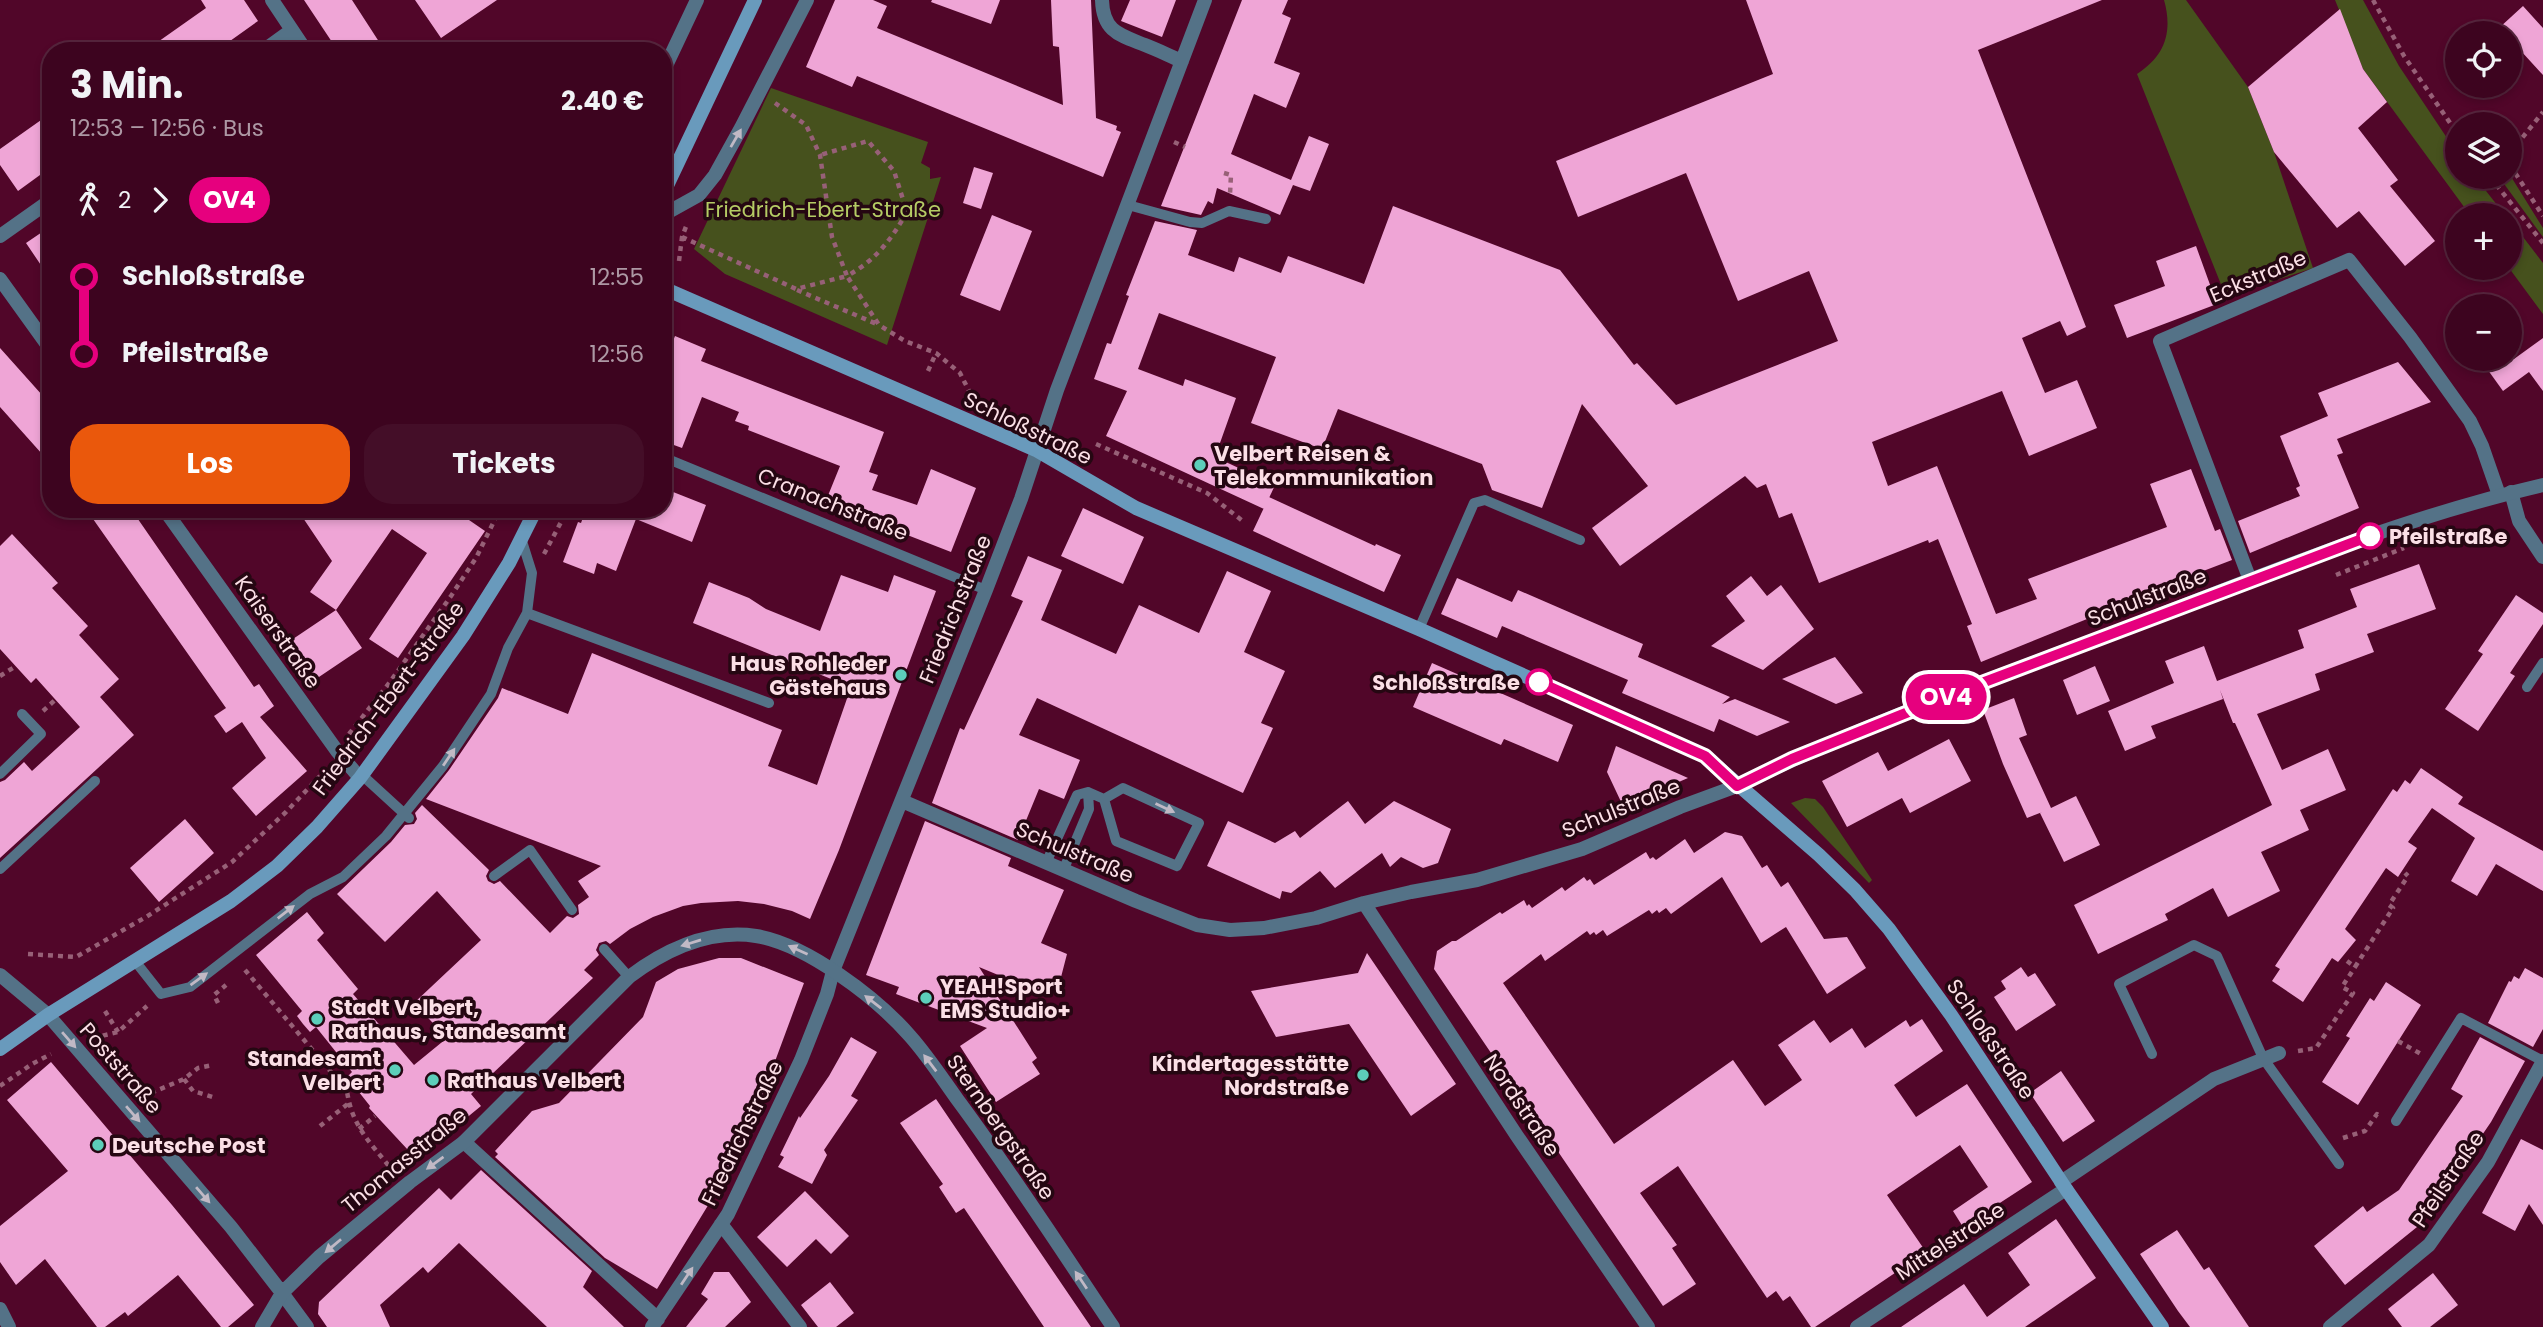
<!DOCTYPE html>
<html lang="de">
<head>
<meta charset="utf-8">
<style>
  :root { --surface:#3d041f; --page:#440e28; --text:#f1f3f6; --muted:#ad98a4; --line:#56253d; --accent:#ea580c }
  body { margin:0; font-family:Poppins,sans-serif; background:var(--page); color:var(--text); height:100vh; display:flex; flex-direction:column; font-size:26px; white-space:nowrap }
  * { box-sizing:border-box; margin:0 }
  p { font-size:23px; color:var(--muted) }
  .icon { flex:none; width:38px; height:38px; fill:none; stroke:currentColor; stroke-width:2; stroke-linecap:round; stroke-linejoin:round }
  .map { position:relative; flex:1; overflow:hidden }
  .panel { position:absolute; left:42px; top:42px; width:630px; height:476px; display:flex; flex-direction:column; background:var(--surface); border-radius:28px; box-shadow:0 4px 10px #0003,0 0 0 2px var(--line) }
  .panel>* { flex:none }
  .badge { padding:0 14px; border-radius:23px; font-size:24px; line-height:46px }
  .fabs { position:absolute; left:2445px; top:21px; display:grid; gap:14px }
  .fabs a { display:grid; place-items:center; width:77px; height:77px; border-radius:50%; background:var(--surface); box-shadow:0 4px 10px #0003,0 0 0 2px var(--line); font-size:35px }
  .map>.badge { position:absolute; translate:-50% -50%; box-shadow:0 0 0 4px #fff }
  .legs { display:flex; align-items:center; gap:10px; height:77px; padding:0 28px; font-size:23px }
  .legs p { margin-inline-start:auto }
  .head { display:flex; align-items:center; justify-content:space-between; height:119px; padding:0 28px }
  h1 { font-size:38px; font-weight:700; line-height:52px }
  .primary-button { display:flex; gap:14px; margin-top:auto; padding:14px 28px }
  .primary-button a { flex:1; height:80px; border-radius:28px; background:var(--accent); color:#fff; font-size:28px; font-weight:700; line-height:80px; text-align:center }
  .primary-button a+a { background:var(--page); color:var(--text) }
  ul { padding:0 28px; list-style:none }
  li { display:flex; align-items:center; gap:24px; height:77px; font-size:26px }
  li i { display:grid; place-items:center; width:10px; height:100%; margin:0 9px; background:currentColor }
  li i::after { content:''; width:18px; height:18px; margin:-9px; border:5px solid; border-radius:50%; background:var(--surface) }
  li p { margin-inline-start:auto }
  li:first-child i { background:linear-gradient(#0000 50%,currentColor 0) }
  li:last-child i { background:linear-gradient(currentColor 50%,#0000 0) }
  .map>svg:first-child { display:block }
</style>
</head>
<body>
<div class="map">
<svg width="2543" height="1327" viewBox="0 0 2543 1327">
  <rect width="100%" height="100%" fill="#510629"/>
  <path fill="#46511d" d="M2164 0H2186L2248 87 2274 152 2313 268 2226 297 2137 74C2165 56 2173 32 2164 0Z
    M2335 0H2363L2399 66 2457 153V177H2475L2505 215H2470L2363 69Z
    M771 88 928 142 921 163 930 168V179L941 177 887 345 725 274 694 249Z
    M2510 175 2543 228V237L2499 177Z
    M2510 220 2543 263V314L2509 268Z
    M1805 798 1815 799 1823 807 1872 880 1869 883 1791 803Z"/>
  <path fill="#efa5d6" d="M201 0H244L258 21 216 51H145L206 8Z
    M304 0H352L385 51H338Z
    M415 0H497L441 38Z
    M835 0H873L887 6 877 28 1063 105 1059 47 1053 46 1051 0H1091L1096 118 1117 126 1116 130 1121 132 1103 177 857 76 852 87 806 67Z
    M932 0H1000L991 24 931 2Z
    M1130 0H1176L1162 37 1121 21Z
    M1242 0H1288L1282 14 1291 18 1274 63 1300 73 1286 108 1254 94 1231 154 1291 180 1309 136 1329 144 1310 191 1293 185 1280 215 1217 188 1213 204 1208 201 1201 215 1161 206Z
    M1746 0H2102L1978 50 2086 327 2067 336 2060 321 2022 338 2045 393 2077 380 2097 428 2029 456 2002 391 1872 442 1888 486 1937 466 1996 614 2037 599 2028 579 2167 527 2150 484 2191 469 2215 531 2220 529 2232 560 2091 614 2092 617 1981 662 1967 626 1972 624 1938 539 1929 543 1928 540 1819 583 1792 513 1779 518 1766 484 1757 488 1745 476 1620 566 1592 528 1648 486 1582 404 1542 508 1492 490 1482 464 1338 409 1322 449 1251 423 1276 357 1159 313 1138 369 1183 386 1185 379 1236 398 1215 457 1275 485 1264 509 1106 436 1127 391 1094 379 1107 343 1111 344 1129 296 1126 295 1155 221 1197 230 1188 255 1234 272 1239 257 1281 273 1288 256 1364 284 1393 206 1560 270 1634 365 1637 363 1676 405 1838 341 1809 271 1738 301 1686 173 1578 217 1556 161 1773 74Z
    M2523 6 2543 28V75L2510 39V33H2504L2499 28Z
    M2340 9 2363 69 2387 102 2358 128 2398 180 2390 186 2435 241 2405 266 2359 211 2337 228 2274 152 2248 87Z
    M51 113V167L18 191 0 165V149Z
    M974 167 993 173 981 209 963 203Z
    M992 215 1032 231 1000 311 960 295Z
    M51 226V280L26 243Z
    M2196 246 2217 304 2127 338 2114 305 2165 286 2156 261Z
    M675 336 706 349 701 361 884 432 869 472 878 475 872 490 917 505 931 469 976 488 951 552 825 503 840 466 748 430 749 426 735 421 739 412 702 397 682 448 663 441V366Z
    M2543 338V391L2529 372 2503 391 2480 359H2514Z
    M0 348 51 405V464L0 407Z
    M2398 362 2431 402 2337 439 2343 453 2337 455 2359 508 2250 553 2238 521 2300 496 2296 488 2300 486 2280 436 2328 416 2318 393Z
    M663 488 706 505 692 542 636 519 616 571 597 563 594 574 563 562 578 522 581 523 586 509H663Z
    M1269 497 1375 546 1376 544 1401 555 1384 592 1253 531Z
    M1083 508 1144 537 1123 584 1061 556Z
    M86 509H131L254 687 259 684 274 706 260 717 307 771 256 816 232 788 266 758 242 722 226 733 214 716 226 708Z
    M297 509H453L485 531 398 658 369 639 427 553 392 529 336 610 310 592 332 561Z
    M12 534 58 583 52 588 88 626 79 635 119 679 100 697 134 735 0 858V782L5 780 24 762 32 771 80 727 36 678 31 683 0 649V546Z
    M1028 556 1062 570 1041 620 1116 654 1139 605 1199 633 1227 571 1271 591 1244 652 1285 671 1261 723 1273 728 1243 793 1037 698 1019 735 1080 760 1064 799 1039 789 1018 840 932 803 960 728 964 730 1023 601 1011 596Z
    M2419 564 2436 609 2367 634 2374 652 2315 674 2320 690 2257 714 2282 770 2328 749 2346 790 2300 810 2309 830 2261 852 2280 891 2228 917 2213 888 2165 914 2168 920 2098 954 2074 905 2272 805 2235 723H2233L2220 690 2223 699 2151 726 2156 738 2125 751 2108 711 2174 683 2165 661 2204 646 2217 681 2304 648 2298 630 2357 607 2350 589Z
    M841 575 888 592 894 575 936 591 839 850 810 919 792 911 764 904 738 901 701 903 683 906 653 917 630 929 610 944 606 941 599 943 596 950 599 955 584 970 593 978 471 1094 481 1106 459 1124 452 1115 408 1150 369 1108 370 1106 347 1077 352 1072 316 1027 310 1032 303 1024 297 1016 302 1011 256 955 307 912 324 933 317 940 358 989 353 994 414 1065 447 1038 414 1003 481 940 437 891 385 942 337 894 391 842 405 825 414 824 417 819 415 813 422 805 489 870 486 876 488 881 494 884 500 881 550 933 567 916 573 918 579 914 578 905 589 897 578 881 601 866 426 799 449 770 498 698 502 688 568 714 592 653 782 730 768 766 817 785 851 687 693 623 709 582 749 598 766 609 820 631Z
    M1751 576 1767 596 1781 585 1814 629 1763 670 1711 646 1745 621 1726 596Z
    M1457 578 1512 602 1518 590 1608 629 1643 644 1638 657 1730 697 1722 704 1735 699 1790 722 1757 736 1719 719 1714 732 1622 693 1628 680 1502 626 1497 638 1441 614Z
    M2516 595 2543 613V624L2510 673 2515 676 2478 731 2445 709 2483 654 2478 651Z
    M336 610 362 648 313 681 287 643Z
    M1835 657 1863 693 1836 704 1782 679Z
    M1432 663 1573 725 1558 762 1504 739 1501 745 1413 707Z
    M2095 666 2110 701 2077 715 2063 680Z
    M2014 698 2027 735 2019 738 2051 808 2076 796 2100 845 2064 862 2040 813 2045 811 2027 818 2003 764 1983 710Z
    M1949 739 1971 781 1910 813 1902 798 1847 827 1822 781 1878 752 1888 771Z
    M1616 746 1688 778 1623 806 1607 772Z
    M2421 768 2463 797 2458 804 2543 851V891L2496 864 2477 896 2451 881 2475 838 2432 808 2408 842 2417 848 2398 877 2386 868 2345 929 2356 940 2338 962 2332 958 2303 1002 2272 981 2280 969 2275 966 2393 789 2397 792 2405 780 2410 784Z
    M1348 801 1365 824 1394 801 1451 829 1438 863 1423 868 1401 857 1390 867 1382 853 1335 888 1320 871 1291 893 1282 891 1280 899 1207 866 1228 821 1275 843 1295 831 1300 838Z
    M185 819 214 853 159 902 130 868Z
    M925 821 1011 858 1008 866 1064 890 1041 943 1067 954 1060 981 1041 993 979 967 1037 1058 1032 1062 1040 1074 996 1102 960 1046 987 1028 896 994 899 987 866 975Z
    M1725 832 1742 836 1762 868 1767 865 1781 887 1788 882 1824 939 1847 937 1866 968 1827 994 1786 927 1761 943 1722 877 1671 914 1666 908 1659 913 1657 910 1652 914 1649 910 1607 936 1603 930 1596 935 1594 932 1590 935 1587 931 1545 961 1541 954 1503 983 1614 1144 1733 1060 1765 1106 1802 1080 1778 1045 1814 1020 1830 1043 1852 1028 1865 1048 1906 1020 1910 1027 1922 1019 1943 1051 1894 1085 1916 1117 1967 1084 2032 1182 1963 1227 1953 1211 1988 1187 1960 1145 1887 1195 1926 1252 1815 1327H1811L1790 1296 1783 1301 1776 1291 1767 1298 1678 1166 1640 1193 1677 1245 1672 1248 1696 1284 1663 1306 1434 969 1437 951 1452 941H1456L1500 912 1502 914 1524 900 1527 906 1529 904 1532 908 1562 887 1565 891 1584 877 1587 881 1590 879 1594 885 1646 852 1650 859 1653 857 1656 860 1685 839 1694 853Z
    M1367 953 1456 1084 1411 1116 1349 1024 1276 1037 1251 991 1358 973Z
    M719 958H741L804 983 743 1148 657 1289 605 1258 495 1157 498 1154 495 1151 532 1111 559 1103 643 1017 656 982 678 969Z
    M2021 967 2028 977 2035 973 2056 1005 2016 1031 1994 997 2006 989 2001 981Z
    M2525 968 2543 978V1029L2533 1047 2488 1023 2509 981 2511 982 2514 976 2519 979Z
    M2386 982 2421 1005 2358 1105 2322 1082 2350 1038 2346 1036 2370 998 2374 1001Z
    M851 1037 877 1052 851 1096 858 1100 824 1150 827 1155 812 1184 778 1167 784 1157 780 1155 799 1116 800 1118 829 1076Z
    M2480 1037 2525 1061 2491 1122 2422 1223 2345 1285 2314 1246 2363 1206 2367 1212 2399 1190 2463 1096 2451 1089Z
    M51 1062 172 1205 254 1305 228 1327H221L178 1275 128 1316 125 1312 105 1327H97L45 1259 16 1285 0 1262V1226L68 1171 7 1100Z
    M2061 1071 2095 1121 2063 1142 2030 1093Z
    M936 1099 978 1161 1091 1327H1044L964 1208 956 1213 939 1187 943 1184 900 1123Z
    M2521 1139 2543 1150V1225L2529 1204 2515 1231 2482 1213Z
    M481 1170 592 1271 583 1287 624 1327H547L459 1243 428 1273 423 1267 380 1305 390 1327H327L318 1314 319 1302 439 1188 451 1200Z
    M805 1191 849 1236 831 1254 816 1239 787 1267 757 1237Z
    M2056 1219 2096 1278 2025 1327H1901L1964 1284 1987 1317 2030 1285 2008 1253Z
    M2177 1230 2204 1270 2209 1267 2249 1327H2190L2178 1311 2140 1254Z
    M714 1272H729L751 1302 725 1327H686L708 1299 701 1294Z
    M2433 1273 2458 1305 2430 1327H2402L2388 1309Z
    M830 1282 854 1313 836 1327H818L801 1305Z"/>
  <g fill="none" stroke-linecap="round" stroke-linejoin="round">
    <path stroke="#976077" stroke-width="4.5" stroke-dasharray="5 5" stroke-linecap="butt" d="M2373 0 2404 56 2457 133
      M775 103 806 125 820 155 832 237 847 276C876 260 891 240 907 212L894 171 868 141 820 155
      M1174 142 1185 147
      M2510 153 2543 112
      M2510 165 2543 216
      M1224 173 1231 175 1230 194
      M2490 177 2543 243
      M682 237 796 289 847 276 879 325 905 341 936 353 960 373 970 393
      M679 261 682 237 687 224
      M797 290 879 325
      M928 371 936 353
      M1096 444 1207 493 1244 522
      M544 554 568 509
      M2336 575 2404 548
      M0 676 16 666
      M43 711 55 700
      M349 734 390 682 451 596 476 558 500 509
      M28 954 76 957 146 917 232 862 286 812 320 776
      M2347 961 2355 967 2393 908 2389 905 2408 876 2405 873
      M245 970 347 1091C352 1127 371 1143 392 1170
      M218 1003 214 995 226 985
      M105 1011 118 1032
      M93 1038 118 1032 147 1006
      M2398 1041 2421 1054
      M2298 1051 2316 1048 2353 993 2342 987 2355 967
      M184 1079 193 1091 216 1098
      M0 1086 32 1064 51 1054
      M151 1093 184 1079 198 1068 213 1065
      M320 1126 349 1103
      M359 1129 375 1116
      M2343 1138 2365 1131 2377 1114 2380 1116"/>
    <path stroke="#547287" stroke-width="10" d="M1128 205 1190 222 1202 223 1229 211 1266 219
      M663 457 986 590
      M527 613 769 703
      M1419 629 1474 503 1485 500 1580 540
      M2527 687 2543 663
      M0 774 41 734 22 714
      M362 775 409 818
      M1046 863 1077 795 1088 792 1104 799 1123 788 1199 823 1177 866 1116 841 1104 799
      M0 869 95 781
      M1063 871 1089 809 1088 792
      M494 876 530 850 572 910
      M604 949 629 977
      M135 961 161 994 190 987 310 894 343 877 386 836 443 766 491 694 508 648 527 613 532 573 521 538
      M2152 1054 2119 984 2194 945 2217 956 2263 1058 2339 1164
      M2396 1121 2461 1018 2543 1061"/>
    <path stroke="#547287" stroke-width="14" d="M464 1142 658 1319
      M721 1224 800 1327
      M652 1327 728 1214 801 1060 827 994 833 971"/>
    <path stroke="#547287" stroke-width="14" d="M272 0 306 51
      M1102 0C1103 32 1120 35 1145 45 1158 50 1170 56 1182 61
      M263 51 292 30
      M663 72 697 0
      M663 150 675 167
      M663 215 699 195 715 175 741 128 807 0
      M0 236 51 200
      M0 279 51 350
      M2511 492 2519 521 2543 557
      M164 509 337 751 360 778
      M2250 580 2160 341 2349 260 2410 337 2470 421 2482 446 2499 495
      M902 801 1136 901 1197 925 1230 930 1264 928 1316 918 1364 903 1411 892 1477 880 1582 849 1680 807 1737 786
      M1364 903 1517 1136 1648 1327
      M833 971 986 590 1021 499 1057 390 1205 0
      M2061 1182 2214 1079 2279 1053
      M282 1293 307 1327
      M0 1309 9 1327
      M1857 1327 2066 1189
      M2330 1327 2429 1245 2488 1162 2543 1061"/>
    <path stroke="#547287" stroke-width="14" d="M1737 786C1864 724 1997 677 2129 627 2265 574 2401 518 2543 485
      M0 975 48 1015 231 1227 282 1293
      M262 1327 282 1293 319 1257 410 1182 464 1142 629 977C665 950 710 929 756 936 806 944 877 998 910 1036 927 1055 942 1078 957 1099 1012 1173 1062 1251 1113 1327"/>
    <path stroke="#699abc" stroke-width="14" d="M663 194 755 0
      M663 288 1036 450 1136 508 1419 629 1705 756 1819 855 1855 890 1889 929 1951 1015 2066 1189 2162 1327
      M0 1049 48 1015 231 901 277 866 317 827 360 778 463 636 509 563 536 509"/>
  </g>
  <defs><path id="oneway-solid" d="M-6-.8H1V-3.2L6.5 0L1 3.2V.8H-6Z" transform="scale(1.75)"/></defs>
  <g fill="#c1b9c5">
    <use href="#oneway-solid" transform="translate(736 138) rotate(-60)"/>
    <use href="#oneway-solid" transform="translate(449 757) rotate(-56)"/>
    <use href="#oneway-solid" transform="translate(1165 808) rotate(25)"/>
    <use href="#oneway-solid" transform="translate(286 912) rotate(-38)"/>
    <use href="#oneway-solid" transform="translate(691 943) rotate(163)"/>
    <use href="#oneway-solid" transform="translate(798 950) rotate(-156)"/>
    <use href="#oneway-solid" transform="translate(199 979) rotate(-36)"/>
    <use href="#oneway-solid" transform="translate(873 1002) rotate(-142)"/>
    <use href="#oneway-solid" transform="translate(69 1040) rotate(49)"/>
    <use href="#oneway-solid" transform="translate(930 1063) rotate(-127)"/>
    <use href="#oneway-solid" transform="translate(133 1114) rotate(49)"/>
    <use href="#oneway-solid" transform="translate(435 1163) rotate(144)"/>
    <use href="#oneway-solid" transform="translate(203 1195) rotate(49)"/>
    <use href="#oneway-solid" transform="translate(333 1246) rotate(140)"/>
    <use href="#oneway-solid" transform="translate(687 1276) rotate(-56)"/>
    <use href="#oneway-solid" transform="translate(1081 1280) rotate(-124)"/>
  </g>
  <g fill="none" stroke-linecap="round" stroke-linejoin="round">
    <defs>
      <path id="line-1" d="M1539 682 1705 756 1737 786 1792 759 1958 692 2370 536"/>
    </defs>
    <use href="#line-1" stroke="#fff" stroke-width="16"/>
    <use href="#line-1" stroke="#e6007e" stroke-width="10"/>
  </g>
  <g fill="#5cceba" stroke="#250712" stroke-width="2.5">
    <circle cx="1200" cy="465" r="7"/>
    <circle cx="901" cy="675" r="7"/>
    <circle cx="926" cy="998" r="7"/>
    <circle cx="317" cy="1019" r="7"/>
    <circle cx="395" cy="1070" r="7"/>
    <circle cx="1363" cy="1075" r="7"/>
    <circle cx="433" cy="1080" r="7"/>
    <circle cx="98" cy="1145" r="7"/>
  </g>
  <g fill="#fff" stroke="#e6007e" stroke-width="3.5">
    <circle cx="2370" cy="536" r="12"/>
    <circle cx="1539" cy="682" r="12"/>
  </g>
  <g text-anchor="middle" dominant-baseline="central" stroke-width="7" stroke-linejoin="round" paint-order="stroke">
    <g font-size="21" fill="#b5cc65" stroke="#250712">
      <text x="823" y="209">Friedrich-Ebert-Straße</text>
    </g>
    <g font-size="21" fill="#fbdfe6" stroke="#250712">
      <text transform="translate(2258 276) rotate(-23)">Eckstraße</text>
      <text transform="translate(1028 428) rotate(26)">Schloßstraße</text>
      <text transform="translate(833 504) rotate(22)">Cranachstraße</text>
      <text transform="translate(2147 597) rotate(-21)">Schulstraße</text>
      <text transform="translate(955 609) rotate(-68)">Friedrichstraße</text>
      <text transform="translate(278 632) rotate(55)">Kaiserstraße</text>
      <text transform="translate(388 698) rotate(-53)">Friedrich-Ebert-Straße</text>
      <text transform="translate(1621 808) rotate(-22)">Schulstraße</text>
      <text transform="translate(1075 852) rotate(23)">Schulstraße</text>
      <text transform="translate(1991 1039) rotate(56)">Schloßstraße</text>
      <text transform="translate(121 1068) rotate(49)">Poststraße</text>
      <text transform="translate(1522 1105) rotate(56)">Nordstraße</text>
      <text transform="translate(1001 1127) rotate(55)">Sternbergstraße</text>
      <text transform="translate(742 1133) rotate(-64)">Friedrichstraße</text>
      <text transform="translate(404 1160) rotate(-39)">Thomasstraße</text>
      <text transform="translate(2448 1179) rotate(-56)">Pfeilstraße</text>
      <text transform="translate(1950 1241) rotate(-33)">Mittelstraße</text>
    </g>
    <g font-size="21" font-weight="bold" fill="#fbdfe6" stroke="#250712" text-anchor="start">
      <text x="1214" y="453">Velbert Reisen &amp;<tspan x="1214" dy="24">Telekommunikation</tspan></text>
      <text x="887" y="663" text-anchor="end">Haus Rohleder<tspan x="887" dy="24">Gästehaus</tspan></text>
      <text x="940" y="986">YEAH!Sport<tspan x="940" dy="24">EMS Studio+</tspan></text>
      <text x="331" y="1007">Stadt Velbert,<tspan x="331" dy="24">Rathaus, Standesamt</tspan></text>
      <text x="381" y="1058" text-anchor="end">Standesamt<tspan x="381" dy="24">Velbert</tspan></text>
      <text x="1349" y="1063" text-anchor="end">Kindertagesstätte<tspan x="1349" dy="24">Nordstraße</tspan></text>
      <text x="447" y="1080">Rathaus Velbert</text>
      <text x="112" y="1145">Deutsche Post</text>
    </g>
    <g font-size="21" font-weight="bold" fill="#fbdfe6" stroke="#250712" text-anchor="start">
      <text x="2389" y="536">Pfeilstraße</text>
      <text x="1520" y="682" text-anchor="end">Schloßstraße</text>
    </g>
  </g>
</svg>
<div class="fabs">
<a><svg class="icon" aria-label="locate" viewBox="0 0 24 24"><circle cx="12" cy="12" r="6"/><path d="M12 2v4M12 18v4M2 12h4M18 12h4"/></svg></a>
<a><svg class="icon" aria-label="layers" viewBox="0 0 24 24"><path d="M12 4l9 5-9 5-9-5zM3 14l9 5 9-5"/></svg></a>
<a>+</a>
<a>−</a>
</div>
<b class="badge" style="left:1946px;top:697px;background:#e6007e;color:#fff">OV4</b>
<section class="panel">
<div class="head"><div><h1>3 Min.</h1><p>12:53 – 12:56 · Bus</p></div><b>2.40 €</b></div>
<div class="legs"><svg class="icon" aria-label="walk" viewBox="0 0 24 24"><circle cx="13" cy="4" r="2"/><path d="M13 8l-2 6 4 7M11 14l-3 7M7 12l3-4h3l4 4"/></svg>2<svg class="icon" aria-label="forward" viewBox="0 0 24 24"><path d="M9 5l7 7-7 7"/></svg><b class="badge" style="background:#e6007e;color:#fff">OV4</b></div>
<ul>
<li><i style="color:#e6007e"></i><b>Schloßstraße</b><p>12:55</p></li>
<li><i style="color:#e6007e"></i><b>Pfeilstraße</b><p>12:56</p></li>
</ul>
<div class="primary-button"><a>Los</a><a>Tickets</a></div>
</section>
</div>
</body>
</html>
